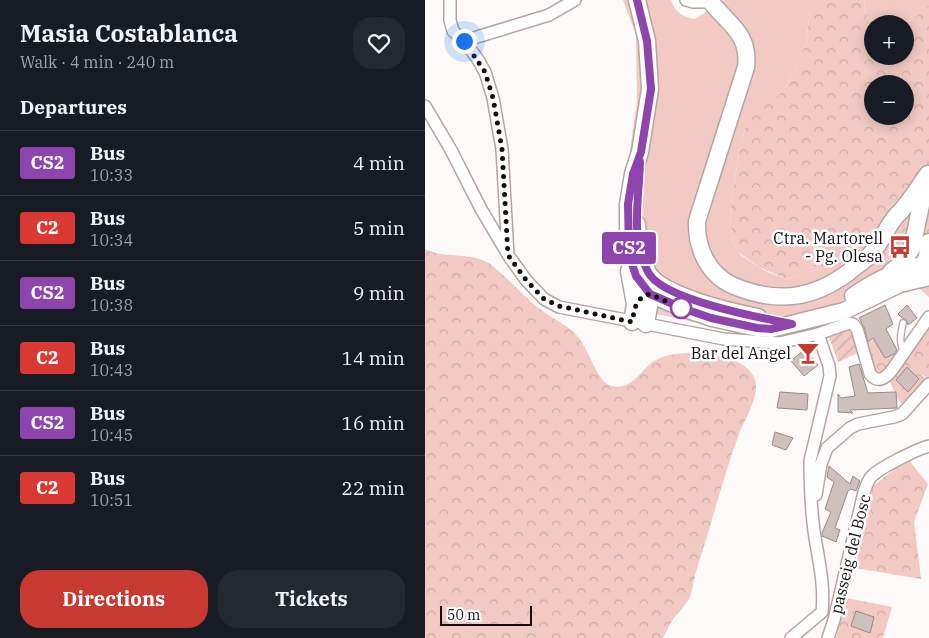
<!DOCTYPE html>
<html lang="en">
<head>
<meta charset="utf-8">
<style>
  :root { --surface:#171b24; --page:#242831; --text:#f1f3f6; --muted:#9ea1a6; --line:#363941; --accent:#c73931 }
  body { margin:0; font-family:"IBM Plex Serif",serif; background:var(--page); color:var(--text); height:100vh; display:flex; flex-direction:column; font-size:19px; white-space:nowrap }
  * { box-sizing:border-box; margin:0 }
  p { font-size:16px; color:var(--muted) }
  .icon { flex:none; width:28px; height:28px; fill:none; stroke:currentColor; stroke-width:2; stroke-linecap:round; stroke-linejoin:round }
  .map { position:relative; flex:1; overflow:hidden }
  .panel { display:flex; flex-direction:column; background:var(--surface); width:425px }
  .panel>* { flex:none }
  .badge { padding:0 10px; border-radius:4px; font-size:18px; line-height:32px }
  .controls { position:absolute; left:439px; top:15px; display:grid; gap:10px }
  .controls a { display:grid; place-items:center; width:50px; height:50px; border-radius:50%; background:var(--surface); box-shadow:0 2px 12px #0003; font-size:25px }
  .scale { position:absolute; left:15px; bottom:12px; width:92px; box-sizing:border-box; padding-left:5px; border:2px solid #140f0e; border-top:0; font-size:14px; line-height:18px; white-space:nowrap; color:#140f0e; -webkit-text-stroke:4px #fff; paint-order:stroke }
  .you { position:absolute; width:25px; height:25px; margin:-12px; border:4px solid #fff; border-radius:50%; background:#1a73e8; box-shadow:0 0 0 8px #1a73e833 }
  .map>.badge { position:absolute; translate:-50% -50%; box-shadow:0 0 0 2px #fff }
  h2 { padding:0 20px; font-size:19px; line-height:45px }
  .round { display:grid; place-items:center; flex:none; width:52px; height:52px; border-radius:20px; background:var(--page) }
  .head { display:flex; align-items:center; justify-content:space-between; height:85px; padding:0 20px }
  h1 { font-size:24px; font-weight:800; line-height:38px }
  .action { display:flex; gap:10px; margin-top:auto; padding:10px 20px }
  .action a { flex:1; height:58px; border-radius:20px; background:var(--accent); color:#fff; font-size:20px; font-weight:800; line-height:58px; text-align:center }
  .action a+a { background:var(--page); color:var(--text) }
  ul { padding:0; list-style:none }
  li { display:flex; align-items:center; gap:15px; height:65px; padding:0 20px; border-top:1px solid var(--line) }
  li div { flex:1 }
  li b { display:block; font-size:19px }
  li em { font-style:normal }
  li .badge { min-width:55px; font-weight:700; text-align:center }
  main { display:flex; flex:1; min-height:0 }
  .map>svg:first-child { display:block }
</style>
</head>
<body>
<main>
<section class="panel">
<div class="head"><div><h1>Masia Costablanca</h1><p>Walk · 4 min · 240 m</p></div><a class="round"><svg class="icon" aria-label="heart" viewBox="0 0 24 24"><path d="M12 20l-8-8c-3-5 5-10 8-4 3-6 11-1 8 4z"/></svg></a></div>
<h2>Departures</h2>
<ul>
<li><span class="badge" style="background:#8e44ad;color:#fff">CS2</span><div><b>Bus</b><p>10:33</p></div><em>4 min</em></li>
<li><span class="badge" style="background:#da3832;color:#fff">C2</span><div><b>Bus</b><p>10:34</p></div><em>5 min</em></li>
<li><span class="badge" style="background:#8e44ad;color:#fff">CS2</span><div><b>Bus</b><p>10:38</p></div><em>9 min</em></li>
<li><span class="badge" style="background:#da3832;color:#fff">C2</span><div><b>Bus</b><p>10:43</p></div><em>14 min</em></li>
<li><span class="badge" style="background:#8e44ad;color:#fff">CS2</span><div><b>Bus</b><p>10:45</p></div><em>16 min</em></li>
<li><span class="badge" style="background:#da3832;color:#fff">C2</span><div><b>Bus</b><p>10:51</p></div><em>22 min</em></li>
</ul>
<div class="action"><a>Directions</a><a>Tickets</a></div>
</section>
<div class="map">
<svg width="504" height="638" viewBox="0 0 504 638">
  <defs>
    <pattern id="forest-crowns" width="20" height="18" patternUnits="userSpaceOnUse" patternTransform="scale(1.25)"><rect width="20" height="18" fill="#f2c9c3"/><path d="M2 6a3 3 0 1 1 6 0M12 15a3 3 0 1 1 6 0" fill="none" stroke="#cfaba6"/></pattern>
    <pattern id="garden-furrows" width="10" height="10" patternUnits="userSpaceOnUse" patternTransform="scale(1.25)"><rect width="10" height="10" fill="#f2c9c3"/><path d="M-1 1l2-2M0 10L10 0M9 11l2-2" fill="none" stroke="#cfaba6"/></pattern>
  </defs>
  <rect width="100%" height="100%" fill="#fdfaf9"/>
  <path fill="#f2c9c3" d="M198 0H246C250 13 258 17 270 19L299 0H386L381 44 365 80 354 95 342 104 321 126 315 148 306 203 305 218 308 243 312 251 317 256 340 271 361 279 405 266 433 253 441 252 470 263 453 296 383 333 376 334 317 332 222 312 203 289 196 267 201 178 212 101 211 35Z
    M439 0H504V5L495 15 480 23H451L441 14Z"/>
  <path fill="url(#forest-crowns)" fill-rule="evenodd" d="M386 0H439L441 14 451 23 456 24H448V56H480V24H476C487 22 496 13 504 5V297L489 284 470 263 441 252 426 255 405 266 361 279 334 267 312 251 308 243 305 218 306 203 315 148 321 126 329 113 354 95 365 80 381 44ZM448 84H480V116H448Z
    M0 249C20 259 45 252 64 263 82 277 97 295 115 309 127 319 144 325 154 338 163 349 172 380 184 385 207 393 215 369 231 360 241 354 256 353 268 353 288 354 323 358 330 380 335 395 320 419 314 434 298 477 287 523 272 568 269 577 268 588 265 597 261 605 254 611 249 618 245 624 241 632 238 638H0Z
    M504 325V380L493 372 504 382 477 404 472 398 464 379 484 358Z
    M450 338 460 358 473 353 459 370 454 374 449 369 441 344Z
    M483 459 503 484 489 522 496 579 430 568 448 486Z
    M422 598 467 607 458 638H411Z"/>
  <path fill="url(#garden-furrows)" d="M426 329 433 353 413 362 404 337Z"/>
  <path fill="#cfbfbd" stroke="#998b89" d="M460 305 468 324 461 329 472 350 469 354 460 358 448 338 443 342 439 327 434 318Z
    M482 305 492 318 483 325 481 320 477 318 473 314Z
    M380 349 393 365 379 376 366 361Z
    M434 364 443 393 471 392 472 408 425 410 428 413 413 412V394L416 398 430 396 424 367Z
    M482 367 494 379 483 392 471 380Z
    M355 392 383 394 382 410 352 408Z
    M350 432 368 438 361 450 347 445Z
    M404 466 425 484 428 476 435 481 431 491 426 489 423 491 410 528 415 530 411 542 397 536V533L406 512 400 509 409 482 402 477Z
    M431 611 449 617 445 633 426 626Z"/>
  <g fill="none" stroke-linecap="round" stroke-linejoin="round">
    <defs>
      <path id="lane" d="M478 323C476 334 473 343 480 353"/>
      <path id="street" d="M25 0V20L28 31 39 41 52 58 60 72 68 98 77 149 83 255 101 280 119 299 134 307 299 339 354 343 393 334 404 366 405 376 385 461C385 484 386 508 389 531 393 558 400 584 397 612L366 638
        M261 0 268 2H286L287 0
        M39 41 124 15 150 0
        M0 106 26 150 56 209 82 253
        M393 334 424 323 428 324 432 329 445 374C453 384 461 378 467 370L504 317
        M391 495 396 464 402 448 425 428 433 424 469 417 477 414 504 384
        M403 638 409 620 439 492C441 487 443 480 446 477 454 468 492 449 504 446"/>
      <path id="secondary" d="M212 0 222 41 225 89 215 152 208 174 203 204V242L207 267 211 276 225 294 257 308 287 318 332 328 346 329 419 311 475 284 504 277
        M286 2C304 25 325 34 321 67L272 221C271 248 283 275 309 286 352 304 388 299 424 272 431 266 439 261 445 255 455 244 460 231 468 220 470 217 473 214 476 211 486 200 494 186 503 174
        M212 224C213 240 215 259 223 273 237 296 307 312 333 317
        M204 271 210 304 207 322
        M493 271C502 263 503 253 504 242
        M466 272 477 263 487 248 501 181
        M428 296C451 280 476 268 504 264
        M221 324 225 300 223 285"/>
    </defs>
    <use href="#lane" stroke="#b4a5a3" stroke-width="8"/>
    <use href="#street" stroke="#b4a5a3" stroke-width="14"/>
    <use href="#secondary" stroke="#b4a5a3" stroke-width="19"/>
    <use href="#lane" stroke="#fff" stroke-width="5.5"/>
    <use href="#street" stroke="#fff" stroke-width="11"/>
    <use href="#secondary" stroke="#fff" stroke-width="16"/>
  </g>
  <g fill="none" stroke-linecap="round" stroke-linejoin="round">
    <defs>
      <path id="line" d="M212 0 222 41 226 89 216 152 208 174 203 204 204 254 211 276 225 294 257 308 286 318 332 328 346 329 367 324C336 318 237 300 223 272 205 238 214 198 215 162"/>
    </defs>
    <use href="#line" stroke="#fff" stroke-width="11"/>
    <use href="#line" stroke="#8e44ad" stroke-width="8"/>
    <path stroke="#140f0e" stroke-width="5" stroke-dasharray="0 9" d="M39 41 60 72 68 98 77 149 83 255 101 280 119 299 134 306 207 322C210 308 210 298 225 294L256 308"/>
  </g>
  <defs>
    <symbol id="bus-bare" viewBox="-9 -9 18 18"><path d="M-5-6H5V4H4V6H2V4H-2V6H-4V4H-5ZM-3.5-4V0h7V-4ZM-3.5 1.2v1.5H-2V1.2ZM2 1.2v1.5H3.5V1.2Z" fill="#c73931" stroke="#fff" stroke-width="2.5" paint-order="stroke"/></symbol>
    <symbol id="bar-bare" viewBox="-9 -9 18 18"><path d="M-6-5H6L.8 .8V4.5H3.5V6h-7V4.5H-.8V.8Z" fill="#c73931" stroke="#fff" stroke-width="2.5" paint-order="stroke"/></symbol>
  </defs>
  <g fill-rule="evenodd">
    <use href="#bus-bare" x="459" y="231" width="32" height="32"/>
    <use href="#bar-bare" x="367" y="337" width="32" height="32"/>
  </g>
  <circle fill="#fff" stroke="#8e44ad" stroke-width="2.5" cx="256" cy="308" r="10"/>
  <g text-anchor="middle" dominant-baseline="central" stroke-width="5" stroke-linejoin="round" paint-order="stroke">
    <g font-size="16" fill="#140f0e" stroke="#fff" text-anchor="end">
      <text x="458" y="238">Ctra. Martorell<tspan x="458" dy="18">- Pg. Olesa</tspan></text>
      <text x="366" y="353">Bar del Angel</text>
    </g>
    <g font-size="16" fill="#140f0e" stroke="#fff">
      <text transform="translate(425 554) rotate(-76)">passeig del Bosc</text>
    </g>
  </g>
</svg>
<div class="controls">
<a>+</a>
<a>−</a>
</div>
<div class="scale">50 m</div>
<div class="you" style="left:39px;top:41px"></div>
<b class="badge" style="left:204px;top:248px;background:#8e44ad;color:#fff">CS2</b>
</div>
</main>
</body>
</html>
